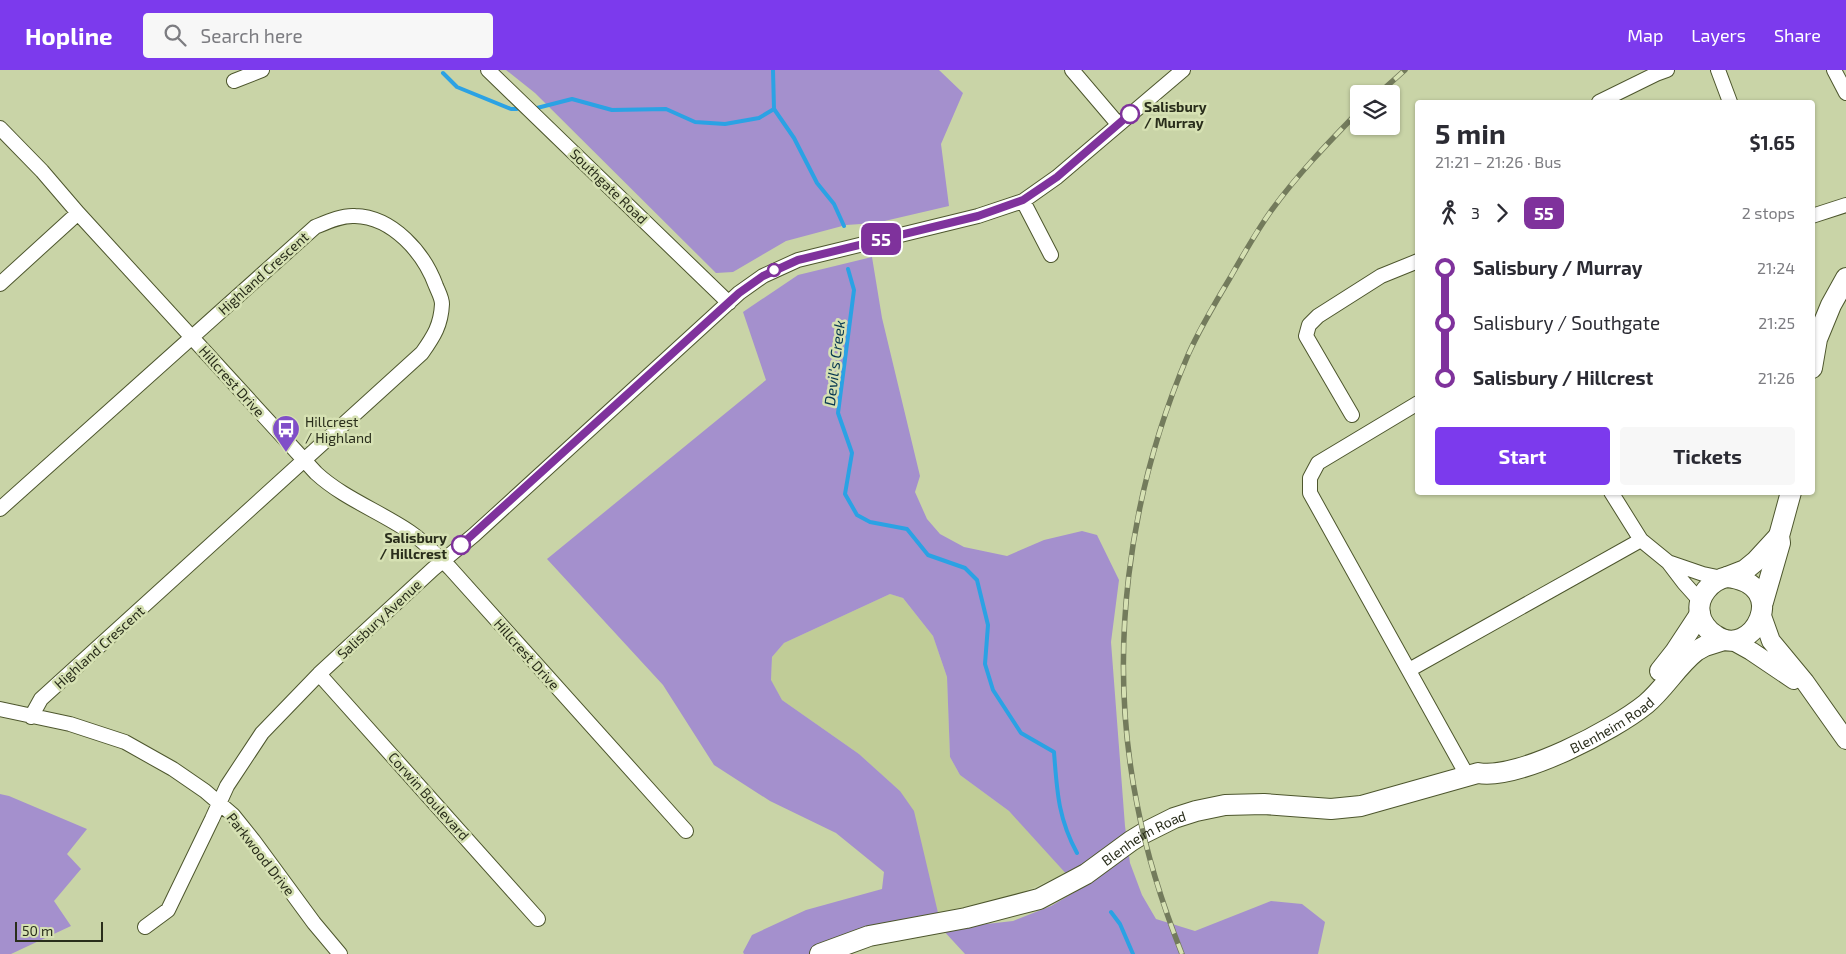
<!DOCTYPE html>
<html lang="en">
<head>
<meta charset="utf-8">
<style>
  :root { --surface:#fff; --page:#f7f7f7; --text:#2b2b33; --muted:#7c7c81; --accent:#7c3aed }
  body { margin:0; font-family:"Exo 2",sans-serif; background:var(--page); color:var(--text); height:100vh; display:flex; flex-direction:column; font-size:19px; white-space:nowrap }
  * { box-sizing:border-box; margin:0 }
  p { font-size:16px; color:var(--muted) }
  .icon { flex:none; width:28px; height:28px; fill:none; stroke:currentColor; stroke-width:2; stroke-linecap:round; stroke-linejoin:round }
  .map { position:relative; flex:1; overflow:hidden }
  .details { position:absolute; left:1415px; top:30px; width:400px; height:395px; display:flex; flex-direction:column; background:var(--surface); border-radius:5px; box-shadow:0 1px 4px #0004 }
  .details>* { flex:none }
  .badge { padding:0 10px; border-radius:8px; font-size:18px; line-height:32px }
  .tools { position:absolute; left:1350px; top:15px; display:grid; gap:10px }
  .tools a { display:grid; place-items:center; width:50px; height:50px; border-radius:5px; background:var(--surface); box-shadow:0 1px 4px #0004; font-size:25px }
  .scale { position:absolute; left:15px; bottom:12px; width:88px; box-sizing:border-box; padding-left:5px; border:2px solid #292d1b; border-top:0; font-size:14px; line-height:18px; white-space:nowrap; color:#292d1b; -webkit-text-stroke:4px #d6e1b3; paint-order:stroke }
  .map>.badge { position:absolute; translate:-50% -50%; box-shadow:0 0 0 2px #fff }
  .legs { display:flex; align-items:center; gap:8px; height:55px; padding:0 20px; font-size:16px }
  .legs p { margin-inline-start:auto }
  .headline { display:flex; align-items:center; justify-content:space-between; height:85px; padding:0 20px }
  h1 { font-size:28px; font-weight:700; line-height:38px }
  .cta { display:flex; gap:10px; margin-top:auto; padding:10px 20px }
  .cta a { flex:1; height:58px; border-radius:5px; background:var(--accent); color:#fff; font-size:20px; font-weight:700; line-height:58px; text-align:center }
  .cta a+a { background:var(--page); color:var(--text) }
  ul { padding:0 20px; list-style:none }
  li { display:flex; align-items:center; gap:18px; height:55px; font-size:19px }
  li i { display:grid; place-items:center; width:8px; height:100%; margin:0 6px; background:currentColor }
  li i::after { content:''; width:12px; height:12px; margin:-6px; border:4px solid; border-radius:50%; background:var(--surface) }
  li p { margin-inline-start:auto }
  li:first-child i { background:linear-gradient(#0000 50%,currentColor 0) }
  li:last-child i { background:linear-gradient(currentColor 50%,#0000 0) }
  header { display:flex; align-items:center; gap:30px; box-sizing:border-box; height:70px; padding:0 25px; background:var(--accent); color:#fff }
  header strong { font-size:24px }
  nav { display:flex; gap:28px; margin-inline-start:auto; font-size:18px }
  .search { width:350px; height:45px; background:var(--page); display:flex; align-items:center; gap:12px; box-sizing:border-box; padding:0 18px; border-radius:5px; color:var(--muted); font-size:19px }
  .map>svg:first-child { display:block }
</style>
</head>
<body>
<header>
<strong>Hopline</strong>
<div class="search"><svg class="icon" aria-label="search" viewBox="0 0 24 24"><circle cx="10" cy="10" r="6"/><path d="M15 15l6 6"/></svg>Search here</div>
<nav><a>Map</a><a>Layers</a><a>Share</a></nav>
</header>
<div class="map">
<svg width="1846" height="884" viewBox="0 0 1846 884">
  <rect width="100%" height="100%" fill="#c9d4a7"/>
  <path fill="#c0cc97" d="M890 524 903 528 933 566 947 607 950 687 960 705 1009 741 1067 803 1005 830 939 847 900 721 859 684 782 630 771 611 772 587 784 573Z"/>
  <path fill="#a490cd" d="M506 0H939L963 23 941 74 949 136 876 153 846 155 786 171 733 202 716 203 535 23Z
    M872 187 882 248 920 406 915 422 927 449 940 464 964 477 1007 486 1044 470 1082 461 1097 465 1119 510 1111 572 1125 756 1130 793 1142 825 1156 849 1195 861 1271 831 1302 834 1325 852 1318 884H965L942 859 1013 851 1051 836 1080 819 1009 741 960 705 950 687 947 607 933 566 903 528 890 524 784 573 772 587 771 610 782 630 859 684 900 721 914 741 939 847 817 884H744L743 882 752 865 806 840 882 819 884 802 836 763 770 731 714 695 663 615 547 489 766 310 743 242 798 205Z
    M0 724 9 726 87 759 67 784 81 799 54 831 71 856 11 884H0Z"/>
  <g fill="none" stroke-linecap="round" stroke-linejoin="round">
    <path stroke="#2ba2e4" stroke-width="4" d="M773 0 774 39 794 68 817 113 834 134 844 156
      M443 3 457 17 511 39H517
      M537 38 572 29 612 40 666 39 695 52 725 54 759 48 774 39
      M848 199 854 220 838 343 852 383 845 424 857 445 870 452 907 459 928 485 965 498 977 510 988 555 985 594 993 620 1021 663 1054 682C1057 721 1058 748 1077 783
      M1111 842 1120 854 1133 884"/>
    <defs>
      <path id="minor" d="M488 0 729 233
        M1072 0 1118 54
        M1718 0 1730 32
        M1834 0 1846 23
        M234 11 262 0
        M1599 32 1656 4 1667 0
        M0 58 42 101 78 143 316 403C343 428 379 441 410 462 425 472 437 486 450 498L686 761
        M1023 131 1051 185
        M1812 146 1846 135
        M0 214 78 143
        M1418 333 1318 393 1310 408V423L1468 707
        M1352 345 1306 266 1309 255 1318 246 1381 206 1418 191
        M1611 422 1641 470
        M0 439 315 157C327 152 342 145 355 146 393 147 424 183 436 216 438 221 442 228 442 234 441 255 434 266 422 283L41 629 31 647
        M1668 492 1703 504 1722 508
        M1409 600 1641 470 1668 492 1684 513 1701 532
        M319 604 538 849
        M0 639 70 654 125 672 173 699 205 721 233 745 253 770 314 853 340 884
        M145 857 168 840 212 749 227 716 262 663 319 604 433 499 474 465 739 223 763 206 798 190 978 146 1023 131 1057 107 1183 0"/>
      <path id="tertiary" d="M1761 543 1771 571 1805 612 1846 670
        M1733 571 1751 581 1794 610"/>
      <g id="secondary">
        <path d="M1812 298 1817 269 1831 235 1846 208"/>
        <path d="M1727 507C1793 514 1752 592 1715 565 1708 561 1701 552 1700 544 1696 526 1712 510 1727 507Z"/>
        <path d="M1727 507 1745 500 1756 491 1779 466"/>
        <path d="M1763 532 1780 473 1779 466 1791 422"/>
        <path d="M1660 601 1675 582 1700 544"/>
        <path id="s1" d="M820 884 869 866 966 848 1039 829 1086 804 1131 771 1144 763 1174 748 1196 741 1225 735 1264 734 1331 739 1361 736 1478 703C1519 710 1614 660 1646 634 1665 618 1677 596 1696 581L1705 576 1724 570"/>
      </g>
    </defs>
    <use href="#minor" stroke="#4d562d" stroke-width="16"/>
    <use href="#tertiary" stroke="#4d562d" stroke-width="20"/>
    <use href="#secondary" stroke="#4d562d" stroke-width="22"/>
    <use href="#minor" stroke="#fff" stroke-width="14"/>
    <use href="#tertiary" stroke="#fff" stroke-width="18"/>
    <use href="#secondary" stroke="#fff" stroke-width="20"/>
    <defs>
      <path id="rail" d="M1378 24 1405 0
        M1182 884C1163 836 1147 786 1137 734 1107 584 1128 425 1188 285 1200 258 1215 233 1230 208 1243 185 1256 162 1271 141 1297 105 1328 73 1359 41"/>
    </defs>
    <use href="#rail" stroke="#737b5c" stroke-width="5.5"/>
    <use href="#rail" stroke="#d6e1b3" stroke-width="4" stroke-dasharray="11" stroke-linecap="butt"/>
  </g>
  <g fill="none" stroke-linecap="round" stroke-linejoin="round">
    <defs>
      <path id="line-1" d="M461 475 739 223 763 206 798 190 978 146 1023 130 1057 107 1130 44"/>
    </defs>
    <use href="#line-1" stroke="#fff" stroke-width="11"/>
    <use href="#line-1" stroke="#7f329c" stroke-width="8"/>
  </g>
  <defs>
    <symbol id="bus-pin" viewBox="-11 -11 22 30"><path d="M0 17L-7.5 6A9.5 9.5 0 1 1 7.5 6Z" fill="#804fc8" stroke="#d6e1b3"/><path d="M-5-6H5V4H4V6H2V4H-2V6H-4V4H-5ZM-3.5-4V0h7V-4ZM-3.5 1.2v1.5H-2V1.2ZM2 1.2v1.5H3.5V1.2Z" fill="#fff"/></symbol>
  </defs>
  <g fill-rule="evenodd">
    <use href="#bus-pin" x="270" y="343" width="32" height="43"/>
  </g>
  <g fill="#fff" stroke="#7f329c" stroke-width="2.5">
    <circle cx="1130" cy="44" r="9"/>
    <circle cx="774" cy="200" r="6"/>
    <circle cx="461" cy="475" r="9"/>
  </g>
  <g text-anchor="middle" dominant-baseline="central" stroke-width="5" stroke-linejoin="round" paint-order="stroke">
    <g font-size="14" font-weight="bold" fill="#292d1b" stroke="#d6e1b3" text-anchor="start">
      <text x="1144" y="36">Salisbury<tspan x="1144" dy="16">/ Murray</tspan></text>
      <text x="447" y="467" text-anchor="end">Salisbury<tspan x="447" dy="16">/ Hillcrest</tspan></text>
    </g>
    <g font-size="14" fill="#292d1b" stroke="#d6e1b3">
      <text transform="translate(609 116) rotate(44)">Southgate Road</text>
      <text transform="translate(263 203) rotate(-42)">Highland Crescent</text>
      <text transform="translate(232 311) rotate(48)">Hillcrest Drive</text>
      <text transform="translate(379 549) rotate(-43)">Salisbury Avenue</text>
      <text transform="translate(99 577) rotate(-42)">Highland Crescent</text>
      <text transform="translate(527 584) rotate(48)">Hillcrest Drive</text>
      <text stroke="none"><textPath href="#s1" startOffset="839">Blenheim Road</textPath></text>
      <text transform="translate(429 726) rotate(48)">Corwin Boulevard</text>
      <text stroke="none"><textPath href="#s1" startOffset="348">Blenheim Road</textPath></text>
      <text transform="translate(261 784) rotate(52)">Parkwood Drive</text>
    </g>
    <g font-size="14" fill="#292d1b" stroke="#d6e1b3" text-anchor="start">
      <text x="305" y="351">Hillcrest<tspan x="305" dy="16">/ Highland</tspan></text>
    </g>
    <g font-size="15" font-style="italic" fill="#053650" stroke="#d6e1b3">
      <text transform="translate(834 293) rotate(-83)">Devil's Creek</text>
    </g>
  </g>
</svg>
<div class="tools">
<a><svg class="icon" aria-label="layers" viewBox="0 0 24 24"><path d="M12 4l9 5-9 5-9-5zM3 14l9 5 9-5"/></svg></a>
</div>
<div class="scale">50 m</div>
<b class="badge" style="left:881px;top:169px;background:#7f329c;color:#fff">55</b>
<section class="details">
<div class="headline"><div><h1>5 min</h1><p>21:21 – 21:26 · Bus</p></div><b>$1.65</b></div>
<div class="legs"><svg class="icon" aria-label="walk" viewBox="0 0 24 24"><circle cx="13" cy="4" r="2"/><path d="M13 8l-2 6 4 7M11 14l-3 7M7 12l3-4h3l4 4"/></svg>3<svg class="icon" aria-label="forward" viewBox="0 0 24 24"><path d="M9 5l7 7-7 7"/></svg><b class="badge" style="background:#7f329c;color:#fff">55</b><p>2 stops</p></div>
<ul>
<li><i style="color:#7f329c"></i><b>Salisbury / Murray</b><p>21:24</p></li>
<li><i style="color:#7f329c"></i><span>Salisbury / Southgate</span><p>21:25</p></li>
<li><i style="color:#7f329c"></i><b>Salisbury / Hillcrest</b><p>21:26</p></li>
</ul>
<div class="cta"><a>Start</a><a>Tickets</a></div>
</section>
</div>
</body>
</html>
